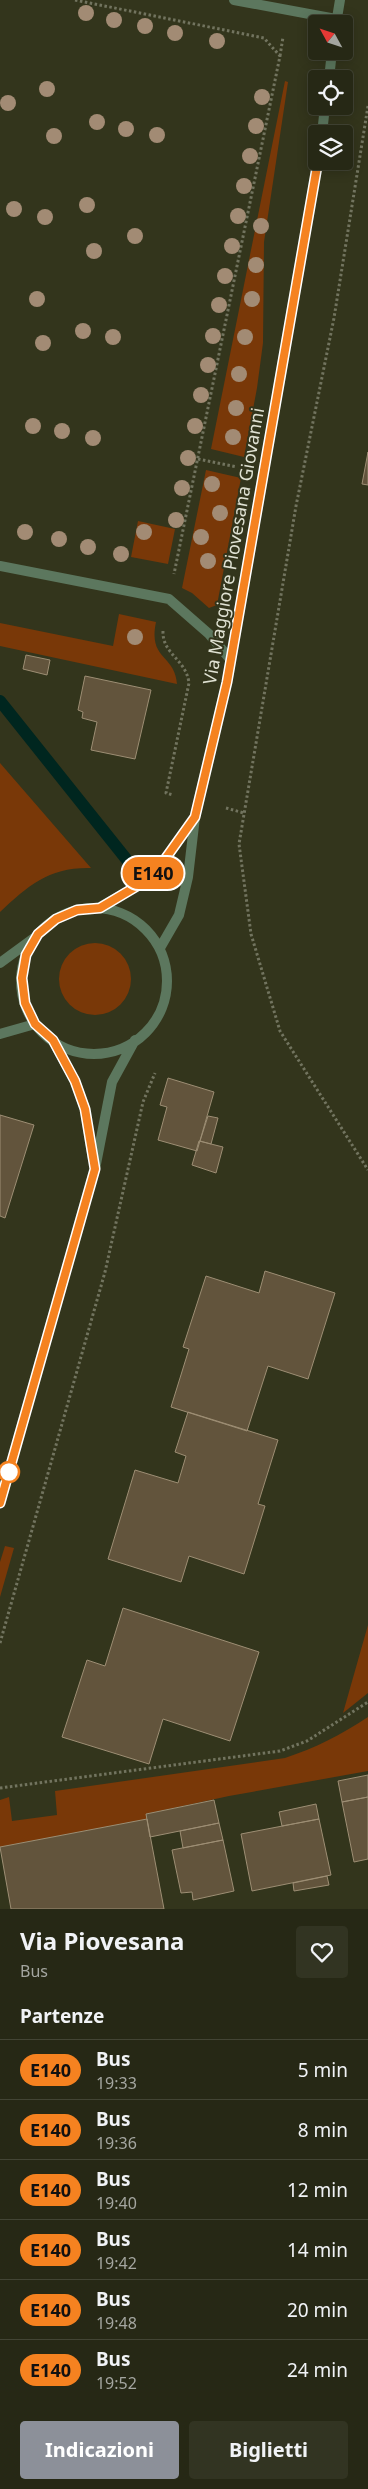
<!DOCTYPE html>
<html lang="it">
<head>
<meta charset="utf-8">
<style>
  :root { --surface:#262815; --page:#323422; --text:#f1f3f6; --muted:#a4a6a0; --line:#424434; --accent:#8c9099 }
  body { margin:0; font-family:"Noto Sans",sans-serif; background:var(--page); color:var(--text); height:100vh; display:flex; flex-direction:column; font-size:19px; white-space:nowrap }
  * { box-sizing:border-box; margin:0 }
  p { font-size:16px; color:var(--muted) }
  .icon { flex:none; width:28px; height:28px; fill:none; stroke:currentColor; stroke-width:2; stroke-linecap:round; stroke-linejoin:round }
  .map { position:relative; height:1909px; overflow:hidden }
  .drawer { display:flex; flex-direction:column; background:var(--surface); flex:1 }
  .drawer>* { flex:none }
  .badge { padding:0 10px; border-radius:16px; font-size:18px; line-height:32px }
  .needle { width:32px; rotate:310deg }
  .controls { position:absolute; left:308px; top:15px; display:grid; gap:10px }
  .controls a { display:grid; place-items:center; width:45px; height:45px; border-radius:5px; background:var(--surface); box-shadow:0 2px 12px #0003,0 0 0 1px var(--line); font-size:25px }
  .map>.badge { position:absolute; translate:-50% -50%; box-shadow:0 0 0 2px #fff }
  h2 { padding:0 20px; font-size:19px; line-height:45px }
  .round { display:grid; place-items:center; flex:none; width:52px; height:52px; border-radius:5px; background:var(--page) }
  .headline { display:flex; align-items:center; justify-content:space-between; height:85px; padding:0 20px }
  h1 { font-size:24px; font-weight:700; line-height:38px }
  .primary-button { display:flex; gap:10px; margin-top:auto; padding:10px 20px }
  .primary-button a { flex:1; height:58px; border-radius:5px; background:var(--accent); color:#fff; font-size:20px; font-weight:700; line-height:58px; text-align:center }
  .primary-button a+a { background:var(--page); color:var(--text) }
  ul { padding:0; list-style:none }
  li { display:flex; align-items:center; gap:15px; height:60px; padding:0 20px; border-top:1px solid var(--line) }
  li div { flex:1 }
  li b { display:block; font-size:19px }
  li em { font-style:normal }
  li .badge { min-width:55px; font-weight:700; text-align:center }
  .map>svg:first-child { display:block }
</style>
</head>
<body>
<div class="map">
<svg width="368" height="1909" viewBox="0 0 368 1909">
  <rect width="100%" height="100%" fill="#33351c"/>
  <path fill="#793808" d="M285 81 288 82 264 242 263 343 257 388 244 457 211 449Z
    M206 470 241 478 217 605 209 608 192 593 182 588Z
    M138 521 175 529 168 564 131 557Z
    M119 614 156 622C148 660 175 654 177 684L0 646V623L113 646Z
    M0 763 91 868C49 867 29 885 0 912Z
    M59 979a36 36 0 1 1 72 0a36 36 0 1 1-72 0Z
    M5 1546 14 1548 0 1597V1562Z
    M368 1625V1693L343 1713Z
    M368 1717V1771L229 1796 146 1814 147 1819 0 1847V1800L9 1797 12 1821 57 1815 55 1791 285 1758C315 1748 341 1735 368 1717Z"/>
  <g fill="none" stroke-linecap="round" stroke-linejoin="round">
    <path stroke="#00261f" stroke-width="12" d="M0 701 127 860"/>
  </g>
  <path fill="#62543c" stroke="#9d8e74" d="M368 452V485L362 484Z
    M26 655 50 660 47 675 23 669Z
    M85 676 151 690 135 759 91 750 97 722 82 718 83 712 78 710Z
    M168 1078 214 1092 197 1151 158 1140 167 1107 160 1105Z
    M0 1115 34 1125 5 1218 0 1216Z
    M208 1116 218 1118 211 1144 200 1141Z
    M199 1141 223 1147 216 1173 192 1165Z
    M265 1271 335 1293 308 1379 268 1366 247 1431 171 1407 189 1349 183 1347 206 1276 259 1293Z
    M188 1412 278 1440 258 1504 265 1506 244 1574 189 1556 181 1582 108 1559 135 1470 178 1483 186 1456 175 1452Z
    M123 1608 259 1652 230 1741 163 1719 149 1764 62 1737 87 1660 105 1666Z
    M368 1775V1797L342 1802 338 1781Z
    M368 1797V1859L354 1862 342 1802Z
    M214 1800 219 1823 150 1837 146 1814Z
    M316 1804 319 1819 282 1826 279 1812Z
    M147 1819 164 1909H11L0 1847Z
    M319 1819 331 1875 252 1891 241 1834Z
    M219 1823 223 1840 183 1848 180 1831Z
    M223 1840 234 1891 193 1900 192 1892 181 1893 172 1850Z
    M327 1876 329 1885 294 1891 293 1883Z"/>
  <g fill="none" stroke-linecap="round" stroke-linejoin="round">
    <path stroke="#72745f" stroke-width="3" stroke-dasharray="2.5 2.5" stroke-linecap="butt" d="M75 0 264 38 280 56 174 574
      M280 56 283 37
      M368 106 334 318 296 506 239 844 251 934 280 1031 368 1170
      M198 459 237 467
      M163 631C162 654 186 659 189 683L166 793 173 795
      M226 808 244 813
      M0 1643 105 1272 143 1102 155 1073
      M0 1788 280 1751 307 1741 368 1702"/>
    <path stroke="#5c775e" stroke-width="10" d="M234 0 336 19
      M0 566 169 599 209 634 230 659"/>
    <path stroke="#5c775e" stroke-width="10" d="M336 24 340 0
      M329 79 332 51
      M322 134 325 106
      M100 907 137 886 158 869 194 819
      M21 981a73 73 0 1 1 146 0a73 73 0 1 1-146 0Z
      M160 948 179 915 188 877 195 817 227 682 318 161
      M0 963 34 938
      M0 1034 35 1024
      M53 1041 75 1081 85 1109 93 1159
      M0 1503 95 1169 112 1082 135 1040"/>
  </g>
  <g fill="#a28b74">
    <circle cx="86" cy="13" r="8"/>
    <circle cx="114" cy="20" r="8"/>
    <circle cx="145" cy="26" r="8"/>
    <circle cx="175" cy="33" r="8"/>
    <circle cx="217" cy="41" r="8"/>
    <circle cx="47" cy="89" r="8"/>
    <circle cx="262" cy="97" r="8"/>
    <circle cx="8" cy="103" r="8"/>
    <circle cx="97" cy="122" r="8"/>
    <circle cx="256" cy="126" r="8"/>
    <circle cx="126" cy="129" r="8"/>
    <circle cx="157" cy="135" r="8"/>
    <circle cx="54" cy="136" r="8"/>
    <circle cx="250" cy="156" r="8"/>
    <circle cx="244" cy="186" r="8"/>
    <circle cx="87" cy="205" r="8"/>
    <circle cx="14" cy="209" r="8"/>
    <circle cx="238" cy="216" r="8"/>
    <circle cx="45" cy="217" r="8"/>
    <circle cx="261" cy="226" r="8"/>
    <circle cx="135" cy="236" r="8"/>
    <circle cx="232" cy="246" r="8"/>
    <circle cx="94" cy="251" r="8"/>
    <circle cx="256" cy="265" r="8"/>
    <circle cx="225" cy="276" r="8"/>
    <circle cx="37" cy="299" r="8"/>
    <circle cx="252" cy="299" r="8"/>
    <circle cx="219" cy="305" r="8"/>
    <circle cx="83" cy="331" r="8"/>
    <circle cx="213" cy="336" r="8"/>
    <circle cx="113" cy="337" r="8"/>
    <circle cx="245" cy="337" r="8"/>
    <circle cx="43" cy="343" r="8"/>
    <circle cx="208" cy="365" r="8"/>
    <circle cx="239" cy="374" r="8"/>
    <circle cx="201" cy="395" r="8"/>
    <circle cx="236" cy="408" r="8"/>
    <circle cx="33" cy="426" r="8"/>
    <circle cx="195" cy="426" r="8"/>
    <circle cx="62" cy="431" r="8"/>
    <circle cx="233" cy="437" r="8"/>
    <circle cx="93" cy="438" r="8"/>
    <circle cx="188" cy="458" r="8"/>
    <circle cx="212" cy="484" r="8"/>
    <circle cx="182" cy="488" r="8"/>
    <circle cx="220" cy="513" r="8"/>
    <circle cx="176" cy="520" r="8"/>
    <circle cx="25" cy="532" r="8"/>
    <circle cx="144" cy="532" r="8"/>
    <circle cx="201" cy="537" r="8"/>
    <circle cx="59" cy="539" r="8"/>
    <circle cx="88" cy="547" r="8"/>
    <circle cx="121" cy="554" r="8"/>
    <circle cx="208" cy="561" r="8"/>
    <circle cx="135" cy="637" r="8"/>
  </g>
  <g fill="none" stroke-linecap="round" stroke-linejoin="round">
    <defs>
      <path id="line" d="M0 1503 95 1169 85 1109 75 1081 53 1040 35 1024 25 1003 22 978 26 955 38 934 56 919 77 910 100 908 137 886 158 869 195 817 227 682 318 161"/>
    </defs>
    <use href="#line" stroke="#fff" stroke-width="11"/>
    <use href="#line" stroke="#f58220" stroke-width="8"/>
  </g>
  <circle fill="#fff" stroke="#f58220" stroke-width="2.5" cx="9" cy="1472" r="10"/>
  <g text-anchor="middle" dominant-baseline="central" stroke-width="4" stroke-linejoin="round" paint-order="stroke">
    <g font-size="18" fill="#e0e2d3" stroke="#33351c">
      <text transform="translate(233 546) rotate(-80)">Via Maggiore Piovesana Giovanni</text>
    </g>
  </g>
</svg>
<div class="controls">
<a><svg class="needle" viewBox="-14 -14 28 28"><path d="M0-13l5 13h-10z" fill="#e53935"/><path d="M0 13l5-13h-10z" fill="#a4a6a0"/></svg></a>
<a><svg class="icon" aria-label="locate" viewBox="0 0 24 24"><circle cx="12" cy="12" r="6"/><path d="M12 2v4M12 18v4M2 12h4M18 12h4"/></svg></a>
<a><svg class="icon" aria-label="layers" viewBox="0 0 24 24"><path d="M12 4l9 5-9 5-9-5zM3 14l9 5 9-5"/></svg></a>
</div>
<b class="badge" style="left:153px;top:873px;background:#f58220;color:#111">E140</b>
</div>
<section class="drawer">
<div class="headline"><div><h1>Via Piovesana</h1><p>Bus</p></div><a class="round"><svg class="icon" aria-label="heart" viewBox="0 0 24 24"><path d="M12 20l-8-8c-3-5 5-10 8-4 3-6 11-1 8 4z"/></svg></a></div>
<h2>Partenze</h2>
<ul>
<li><span class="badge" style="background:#f58220;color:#111">E140</span><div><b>Bus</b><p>19:33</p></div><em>5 min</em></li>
<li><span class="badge" style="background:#f58220;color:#111">E140</span><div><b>Bus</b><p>19:36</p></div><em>8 min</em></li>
<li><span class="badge" style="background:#f58220;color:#111">E140</span><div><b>Bus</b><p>19:40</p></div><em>12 min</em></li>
<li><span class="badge" style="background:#f58220;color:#111">E140</span><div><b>Bus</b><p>19:42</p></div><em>14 min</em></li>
<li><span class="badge" style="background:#f58220;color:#111">E140</span><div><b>Bus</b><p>19:48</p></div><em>20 min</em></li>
<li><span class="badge" style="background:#f58220;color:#111">E140</span><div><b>Bus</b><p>19:52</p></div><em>24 min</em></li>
</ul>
<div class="primary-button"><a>Indicazioni</a><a>Biglietti</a></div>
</section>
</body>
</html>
